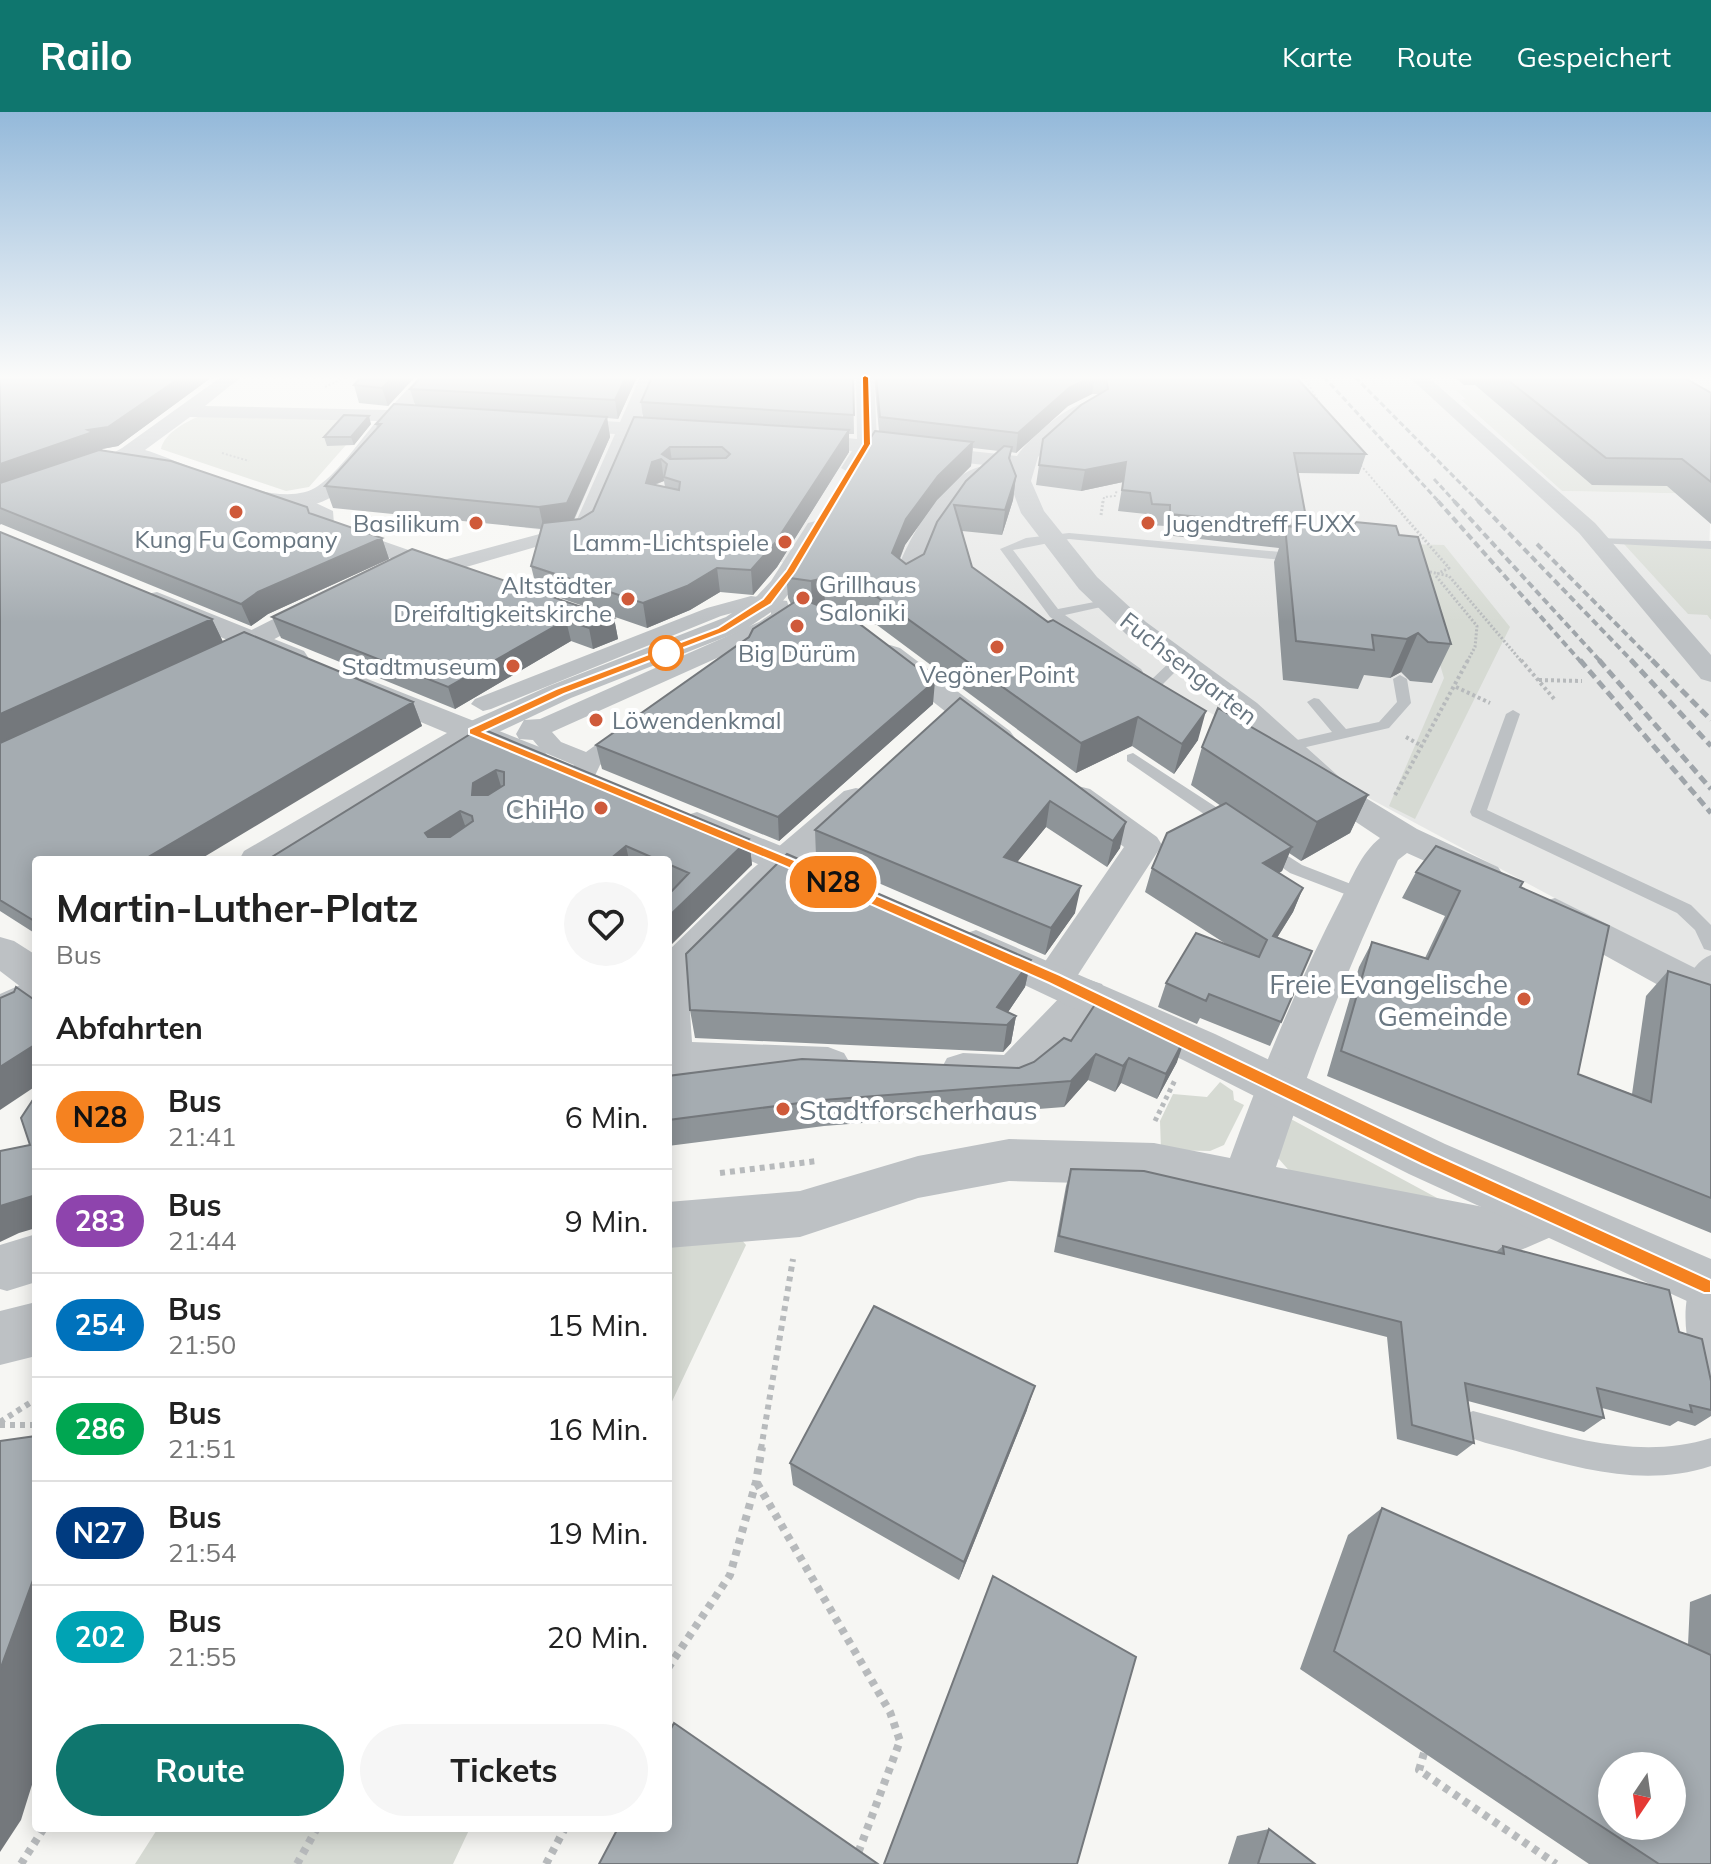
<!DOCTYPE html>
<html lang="de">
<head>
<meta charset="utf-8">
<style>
  :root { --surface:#fff; --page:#f6f6f6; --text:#222; --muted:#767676; --line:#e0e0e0; --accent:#0f766e }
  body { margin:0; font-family:Mulish,sans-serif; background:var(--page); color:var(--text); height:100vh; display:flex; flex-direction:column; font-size:30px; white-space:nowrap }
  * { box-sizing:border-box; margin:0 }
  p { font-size:26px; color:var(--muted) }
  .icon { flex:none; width:44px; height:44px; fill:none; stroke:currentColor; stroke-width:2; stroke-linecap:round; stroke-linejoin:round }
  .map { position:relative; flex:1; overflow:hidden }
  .drawer { position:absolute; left:32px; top:744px; width:640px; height:976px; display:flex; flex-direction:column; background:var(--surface); border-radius:8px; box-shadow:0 4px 20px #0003 }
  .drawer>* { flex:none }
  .badge { padding:0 16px; border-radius:26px; font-size:28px; line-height:52px }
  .needle { width:52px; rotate:193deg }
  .tools { position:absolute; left:1598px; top:1640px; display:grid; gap:16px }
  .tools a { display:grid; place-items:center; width:88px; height:88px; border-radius:50%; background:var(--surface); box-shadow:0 4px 20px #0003; font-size:40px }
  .map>.badge { position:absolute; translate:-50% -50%; box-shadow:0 0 0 4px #fff }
  h2 { padding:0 24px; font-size:30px; line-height:72px }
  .round { display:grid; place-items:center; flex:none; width:84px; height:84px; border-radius:42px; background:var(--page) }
  .head { display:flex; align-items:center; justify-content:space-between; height:136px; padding:0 24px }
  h1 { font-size:38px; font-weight:700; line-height:60px }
  .action { display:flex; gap:16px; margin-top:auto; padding:16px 24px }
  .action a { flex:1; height:92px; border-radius:48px; background:var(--accent); color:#fff; font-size:32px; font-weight:700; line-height:92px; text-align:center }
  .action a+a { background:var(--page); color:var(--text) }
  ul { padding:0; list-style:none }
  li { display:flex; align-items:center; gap:24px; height:104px; padding:0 24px; border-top:2px solid var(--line) }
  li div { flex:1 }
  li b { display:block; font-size:30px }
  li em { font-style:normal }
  li .badge { min-width:88px; font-weight:700; text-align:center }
  header { display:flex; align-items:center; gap:48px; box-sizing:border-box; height:112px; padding:0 40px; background:var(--accent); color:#fff }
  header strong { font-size:38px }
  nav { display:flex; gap:44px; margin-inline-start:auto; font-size:28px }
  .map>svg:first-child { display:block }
</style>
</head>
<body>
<header>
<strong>Railo</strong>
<nav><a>Karte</a><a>Route</a><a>Gespeichert</a></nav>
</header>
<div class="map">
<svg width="1711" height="1752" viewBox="0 0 1711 1752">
  <rect width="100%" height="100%" fill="#f6f6f3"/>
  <path fill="#e6e7e6" d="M598 265H1711V276L1457 279 1465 288 1462 289 1562 379 1711 382 1707 503 1711 508V870L978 476 525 416Z"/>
  <path fill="#d6dad3" d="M1711 276V382L1562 379 1461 288 1465 287 1456 278Z
    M203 303 368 308 309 375 286 379 161 337C164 321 188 308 203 303Z
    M1404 432 1444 433 1510 515 1415 707 1389 694 1444 566Z
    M1624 432 1711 436V508L1707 503 1688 502Z
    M1220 970 1233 979 1234 988 1244 993 1224 1033 1210 1039 1161 1038 1160 1009 1173 982 1207 985Z
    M1289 1006 1452 1094 1293 1063 1278 1046Z
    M735 1120 746 1133 668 1298V1128Z
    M158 1716H470L453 1752H135Z"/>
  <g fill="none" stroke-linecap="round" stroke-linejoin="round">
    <path stroke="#b7babc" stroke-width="2" stroke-dasharray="2 2" stroke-linecap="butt" d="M1304 265 1322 295
      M325 275 346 265
      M222 341 249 349
      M1358 350 1393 391
      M1103 391 1104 385 1115 384 1117 378"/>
    <path stroke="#b7babc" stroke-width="3" stroke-dasharray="2 2" stroke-linecap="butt" d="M1391 389 1449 456 1437 462
      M1101 403 1103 389
      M1426 459 1449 464 1522 550
      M1436 464 1477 514 1475 535 1467 550"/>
    <path stroke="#b7babc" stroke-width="4" stroke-dasharray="3 3" stroke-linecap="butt" d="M1521 548 1555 588
      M1539 568 1582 569
      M1456 575 1490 591
      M1406 625 1422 634
      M1395 683 1468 548"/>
    <path stroke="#b7babc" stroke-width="5" stroke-dasharray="4 4" stroke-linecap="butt" d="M1155 1009 1175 968"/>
    <path stroke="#b7babc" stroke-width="6" stroke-dasharray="5 5" stroke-linecap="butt" d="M720 1061 817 1049
      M0 1310 36 1287
      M0 1313H36
      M761 1337 793 1147"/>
    <path stroke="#b7babc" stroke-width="8" stroke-dasharray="6 6" stroke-linecap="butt" d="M757 1371 890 1600 900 1629 854 1752
      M668 1556 730 1463 756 1370 762 1335
      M1424 1641 1419 1658 1556 1752
      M21 1752 44 1716
      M297 1752 317 1716
      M546 1752 565 1716"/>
    <path fill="#bdc1c4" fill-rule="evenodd" d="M1069 421 1302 442 1308 446 1302 450 1069 427 1013 438 1058 497 1110 487V493L1065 503 1141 557 1143 560 1136 564 1050 505 1000 437 1026 426Z
      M1594 426 1711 429V437L1598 431 1594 430Z
      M1174 546 1186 549 1159 576H1149V570Z
      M1400 563 1407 567 1411 591 1389 616 1276 642 1268 637 1271 634 1332 620 1307 590 1314 586 1319 587 1346 617 1379 610 1397 590 1393 567Z
      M1513 598 1520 602 1487 698 1691 793 1711 813V839L1704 837 1695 818 1677 801 1472 704 1470 700 1506 602Z
      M1133 641 1239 710V718H1227L1127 649V643Z
      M1266 730 1302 753 1369 779 1372 783 1363 789 1290 761 1260 740 1257 736Z
      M1711 843V864L1700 878H1686L1683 873C1689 862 1699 847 1711 843Z
      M1703 1159 1711 1162V1279L1701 1275C1687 1240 1678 1198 1694 1163Z
      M1473 1299C1551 1319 1631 1351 1711 1326V1354C1647 1375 1585 1358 1523 1341 1503 1335 1482 1331 1463 1323L1459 1313 1463 1303Z"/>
    <path fill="#bdc1c4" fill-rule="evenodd" d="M303 385 333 399 334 412 440 449 562 416 581 415 590 421 588 425 563 427 442 462 413 455 318 419V405L294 390Z
      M751 484 787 489 792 504 775 520 552 620 561 630 586 640 625 612H643L646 617 643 622 600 653 592 670H574L570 665 574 653 543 640 533 628 519 627 516 622 524 608 540 607 759 510 771 502V498L751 496 721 504 491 597 483 599 471 592 475 587 707 496Z"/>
    <path fill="#bdc1c4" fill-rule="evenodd" d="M221 265H241L205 294 388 298 419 265H437L409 298 440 299 450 305 440 311 399 310C382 329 351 372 333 384 276 420 186 364 131 347L112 354 104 353 101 348 122 336ZM190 305 377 309C359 329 340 359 318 374 278 402 187 350 145 338Z
      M640 265H658L639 311 684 314 694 320 684 326 635 323 595 421 592 426H574L571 421 615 322 550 318 540 312 550 306 620 310Z
      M856 265H874L877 329 1017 344C1028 327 1075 285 1095 290L1098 294 1095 298 1057 325 1038 345 1031 369 1044 399 1097 465 1146 510 1257 591 1356 680 1417 717 1498 755 1504 764 1498 773 1485 776 1407 741 1398 748C1351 848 1310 950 1276 1055L1494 1097 1510 1095 1549 1079 1567 1086 1574 1102 1567 1118 1514 1141 1494 1143 1154 1073 1009 1069 918 1086 800 1125 668 1136V1090L800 1079 918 1044 1009 1027 1154 1031 1230 1046C1262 958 1298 870 1341 787 1352 766 1361 741 1380 726L1332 694 1235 605 1126 522 1079 477 1021 401 1009 369 1013 356 872 341 860 361 852 362 841 356 852 339 787 331 784 327 794 321 857 327Z
      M1409 265H1428L1595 411 1711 543V570L1701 567 1579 421Z
      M979 355 990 362 944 412 929 439 920 468 907 476 898 474 894 468C903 434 943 364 979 355Z
      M816 409 828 416 791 479 777 496 746 517 571 586 484 627 473 630 462 627 457 620 462 613 549 574 726 505 757 484 771 469 808 411Z
      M325 481 334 483 338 489 334 495 224 554H204L199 548 204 542Z
      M890 533 900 536 1010 619 1015 626 1010 633 999 636 988 633 880 548 876 542 880 536Z
      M1078 674 1090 677 1157 725 1162 733 1072 872 1087 867 1102 872 1108 883C1096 905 1048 966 1026 975 1004 984 969 979 947 972L940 959 947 946 963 941 1004 943 1067 878 1054 882 1039 878 1033 867 1124 735 1066 691 1061 684 1066 677Z
      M856 676 868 679 873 686 868 693 776 777 688 869 692 930 828 935 844 941 851 953 844 965 828 971 668 964V839L750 759 844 679Z
      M1555 786 1711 864V899L1696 894 1541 808 1536 799 1541 790Z
      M0 825 14 829 36 843V879L21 875 0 859Z
      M36 1122V1170L7 1179 0 1177V1133Z
      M36 1190V1244L0 1253V1199Z"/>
    <path fill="#bdc1c4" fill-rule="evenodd" d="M157 480 304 539 308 545 304 551H282L147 494 143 488 147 482Z
      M360 564 542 636 547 643 542 650 530 653 518 650 476 633 286 748H239L244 739 447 621 349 580 344 573 349 566Z
      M697 700 850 762 856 771 850 780 836 784 822 780 684 720 678 712 684 704Z
      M976 818 1215 922 1445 1032 1711 1147V1200L1409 1062 1183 948 961 843 955 833 961 823Z
      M36 866V903L0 920V882Z"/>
    <path stroke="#9fa5aa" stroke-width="3" stroke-dasharray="6 3" stroke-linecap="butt" d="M1324 265 1440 391
      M1355 265 1480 391
      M1434 367 1456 391"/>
    <path stroke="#9fa5aa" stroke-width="4" stroke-dasharray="7 4" stroke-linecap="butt" d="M1438 389 1581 550
      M1454 389 1601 550
      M1478 389 1633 550
      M1537 432 1654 550"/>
    <path stroke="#9fa5aa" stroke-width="5" stroke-dasharray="9 5" stroke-linecap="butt" d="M1580 548 1711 701
      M1599 548 1711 677
      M1631 548 1711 634
      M1652 548 1711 608"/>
  </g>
  <path fill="#8e9498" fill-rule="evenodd" d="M0 265H212L118 334 102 337 103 339 309 401 382 426 389 447 268 502 251 514 1 412 0 413Z
    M415 265 388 294 359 291 354 273Z
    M421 265H637L618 307 607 306 610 325 574 408 580 407 593 399 643 306 641 290 652 265H856H853L854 322H849V340L777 455 753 483 720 480 690 498 647 516 537 478 531 454 541 417 333 396 325 374 377 316 376 312 415 293 410 277ZM664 369 665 375 655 373Z
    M874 265H1296L1366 342 1359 362 1298 361 1308 416 1349 420 1352 419 1355 410 1399 423 1451 532 1432 571 1410 569 1401 560 1390 566 1364 563 1358 577 1283 568 1274 450 1279 436 1165 423 1166 414 1148 413 1146 402 1118 399 1123 370 1081 379 1036 373 1039 353 1099 282H1092L1068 294 1016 341 1011 340 1010 349 1016 364 1013 388 1002 423 962 419 972 455 1198 628 1174 662 1132 634 1076 661 877 513 825 493 821 494 933 592 779 729 602 657 596 633 749 525 791 492 788 486 786 459 879 319ZM973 336 999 339 937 410 924 442 906 452 900 447 905 433 937 388 971 354Z
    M1454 265H1683L1711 281V412L1667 374 1592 373 1475 273H1464Z
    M371 312 354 333 327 334 324 325Z
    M0 420 212 507 223 530 413 590 422 614 36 748V822L0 799Z
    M272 505 614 506 618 527 593 537 571 529 455 597 281 526Z
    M960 586 1120 736 1107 755 1046 715 1017 750 1075 801 1045 843 816 744 815 718Z
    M480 616 749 727 752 753 672 778 668 776V748H267Z
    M1202 635 1368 683 1350 721 1301 749 1289 741 1282 759 1279 761 1303 776 1293 800 1277 826 1281 910 1270 934 1200 906 1197 912 1158 895 1166 871 1226 832 1145 780 1152 756 1221 694 1191 673Z
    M1416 760 1520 775 1578 962 1632 982 1646 884 1668 859 1711 873V1121L1327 964 1359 855 1372 830 1425 846 1445 804 1402 786Z
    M1031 848 1025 875 1008 900 1016 904 1011 931 1003 940 695 926 690 898Z
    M1071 929 1177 950 1157 987 1121 971 1115 980 1088 968 1064 995 824 1014 668 1034V964L1019 956 1034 950Z
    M1071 1057 1496 1140 1503 1134 1679 1220 1711 1269V1304L1695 1314 1678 1309 1670 1314 1602 1296 1604 1306 1584 1320 1468 1289 1474 1331 1457 1344 1397 1327 1387 1225 1054 1140 1066 1074Z
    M1027 1298 959 1468 793 1373 790 1351Z
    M1382 1396 1688 1533 1690 1490 1711 1482V1752H1589L1300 1557 1348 1423Z
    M1269 1717 1315 1752H1228L1237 1724Z"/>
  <path fill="#74787c" d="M181 265H212L118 334 102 337 103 339 0 376V352L88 318Z
    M393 265H415L388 294 382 276Z
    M626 265H637L618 307 615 288Z
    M1095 265 1092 282 1068 294 1016 341 1018 321 1070 275Z
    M369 304 371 312 354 333 351 325Z
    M607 305 610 325 571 413 544 418 539 395Z
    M849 318V340L777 455 753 483 751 458Z
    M973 330 971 354 937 388 905 433 891 467 892 441 906 407 938 364Z
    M670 335 673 357 667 352 662 342Z
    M661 347 664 369 655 372 646 371 652 350Z
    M1126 350 1123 370 1081 379 1085 358Z
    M1016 364 1013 388 1002 423 1005 398Z
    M382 426 389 447 268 502 251 514 241 492 258 480Z
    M717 456 720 480 690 498 647 516 643 491Z
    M824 466 825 493 812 496 811 469Z
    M614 506 618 527 593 537 589 516Z
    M212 507 223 530 0 634V602Z
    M566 508 571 529 455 597 448 575Z
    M1418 521 1401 560 1390 566 1407 527Z
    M935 569 933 592 779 729 778 705Z
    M413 590 422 614 199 748H143Z
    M1206 599 1198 628 1174 662 1182 632Z
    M1138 605 1132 634 1076 661 1081 631Z
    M496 658 504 684 472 683 473 671Z
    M1368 683 1350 721 1301 749 1317 710Z
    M1050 689 1046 715 1000 771 1004 745Z
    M460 699 469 725 435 748 425 721Z
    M1126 710 1120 736 1107 755 1113 729Z
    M749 727 752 753 668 836V805Z
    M626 734 629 748H609Z
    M1292 735 1282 759 1254 775 1263 751Z
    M1081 774 1075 801 1045 843 1051 816Z
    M1303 776 1293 800 1263 848 1273 824Z
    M1031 848 1025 875 1000 912 997 895Z
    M1016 904 1011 931 1003 940 1007 913Z
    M1186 924 1177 950 1157 987 1166 962Z
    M36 932V974L0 998V955Z
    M1096 942 1088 968 1064 995 1071 969Z
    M1129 946 1121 971 1115 980 1123 954Z
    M36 1083V1116L19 1121 0 1130V1094Z
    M1035 1274 1027 1298 959 1468 964 1450Z
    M35 1460H36V1660L21 1708 0 1740V1558Z"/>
  <path fill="#a5acb1" stroke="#74787c" stroke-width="2" fill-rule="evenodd" d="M0 265H181L108 315 88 318 93 320 0 352Z
    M361 265H393L382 276 354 273Z
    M421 265H626L615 288 410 277Z
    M652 265H853L854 303 641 290Z
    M876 265H1094L1070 275 1018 321 880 305Z
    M1106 265H1296L1366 342 1294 341 1308 416 1170 402V393L1152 392 1150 381 1122 378 1126 350 1085 358 1039 353 1043 327 1081 293 1108 277Z
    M1504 265H1683L1711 281V370L1682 347 1606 346Z
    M394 292 607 305 567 391 539 395 325 374 381 312H376Z
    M344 303 369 304 351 325H324Z
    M634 305 849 318 775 431 751 458 717 456 687 474 643 491 531 454 543 411 580 407 593 399ZM670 335H722L730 342 726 346 670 347 662 342ZM661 347 667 352 664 365 680 370 679 378 646 371 652 350Z
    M875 319 973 330 938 364 906 407 892 441 906 452 924 442 937 410 966 369 1004 334 1012 335 1009 346 1016 364 1005 398 954 393 972 455 1048 510 1053 508 1206 599 1182 632 1138 605 1081 631 877 485 824 466 811 469 790 466 786 459Z
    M99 338 171 349 307 395 309 401 382 426 258 480 241 492 0 396V371Z
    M1355 410 1396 414 1399 423 1418 425 1451 532 1428 530 1418 521 1407 527 1372 523 1374 538 1296 529 1285 414 1349 420 1354 418Z
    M0 420 212 507 0 602Z
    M412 437 614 506 589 516 566 508 448 575 272 505Z
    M807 482 812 491 853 507 935 569 778 705 596 633 749 525 753 517Z
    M244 520 413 590 143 748H36V810L0 788V631Z
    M960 586 1126 710 1113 729 1050 689 1004 745 1081 774 1051 816 815 718Z
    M1218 596 1314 651 1368 683 1317 710 1202 635Z
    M480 616 749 727 668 805V783L689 761 668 752V748H658L626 734 609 748H267ZM496 658 504 660V673L488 683H472L473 671ZM460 699 472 704 473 709 450 725H428L425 721Z
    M1226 691 1292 735 1263 751 1303 776 1273 824 1312 839 1281 910 1209 882 1206 889 1166 871 1196 821 1259 845 1267 828 1152 756 1167 721Z
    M1436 734 1523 770 1520 775 1609 814 1578 962 1651 990 1668 859 1711 873V1086L1341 939 1372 830 1428 847 1460 779 1416 760Z
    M787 742 1031 848 997 895 1016 904 1007 913 690 898 686 842Z
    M16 875 36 889V932L0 955V886L14 880Z
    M1098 888 1186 924 1166 962 1129 946 1123 954 1096 942 1071 969 823 988 668 1008V964L802 947 1019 956 1034 950 1064 926 1071 929Z
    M36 983V1083L0 1094V1039L30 1033 21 1006Z
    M1071 1057 1144 1059 1504 1142 1503 1134 1669 1178 1679 1220 1702 1227 1711 1269V1298L1690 1293 1692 1300 1597 1276 1604 1306 1465 1271 1474 1331 1412 1313 1401 1210 1059 1124Z
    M874 1194 1035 1274 964 1450 790 1351Z
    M36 1324V1460L0 1558V1329Z
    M1382 1396 1711 1543V1752H1659L1334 1539ZM1612 1654H1672V1714H1612Z
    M993 1464 1136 1545 1077 1752H884Z
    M674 1611 878 1752H599L618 1716H668V1622Z
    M1269 1717 1315 1752H1258Z"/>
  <linearGradient id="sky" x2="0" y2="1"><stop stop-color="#94b9da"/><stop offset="0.52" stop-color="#fbfbfa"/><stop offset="1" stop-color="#fbfbfa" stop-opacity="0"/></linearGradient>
  <rect width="1711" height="510" fill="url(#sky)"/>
  <path fill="#f58220" stroke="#fff" stroke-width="2" d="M865 263 869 265 871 332 795 460 771 492 725 520 564 582 483 620 792 747 1060 863 1434 1042 1711 1168V1181H1704L1421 1052 1049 871 782 753 469 622V617L556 577 718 516 763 487 786 459 863 332 862 265Z"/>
  <g fill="#cf5a3a" stroke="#fff" stroke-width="3">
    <circle cx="236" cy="400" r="8"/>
    <circle cx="476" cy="411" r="8"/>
    <circle cx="1148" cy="411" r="8"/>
    <circle cx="785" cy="430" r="8"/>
    <circle cx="803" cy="486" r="8"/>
    <circle cx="628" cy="487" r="8"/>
    <circle cx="797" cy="514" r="8"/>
    <circle cx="997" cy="535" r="8"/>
    <circle cx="513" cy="554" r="8"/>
    <circle cx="596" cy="608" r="8"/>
    <circle cx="601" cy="696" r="8"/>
    <circle cx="1524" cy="887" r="8"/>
    <circle cx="783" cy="997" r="8"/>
  </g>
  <circle fill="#fff" stroke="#f58220" stroke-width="4" cx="666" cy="541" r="16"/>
  <g text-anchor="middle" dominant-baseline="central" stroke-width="8" stroke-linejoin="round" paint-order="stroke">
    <g font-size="24" fill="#687681" stroke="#fff" text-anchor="end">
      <text x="460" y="411">Basilikum</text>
      <text x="1164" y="411" text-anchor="start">Jugendtreff FUXX</text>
      <text x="236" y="427" text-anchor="middle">Kung Fu Company</text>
      <text x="769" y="430">Lamm-Lichtspiele</text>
      <text x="819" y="472" text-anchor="start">Grillhaus<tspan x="819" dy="28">Saloniki</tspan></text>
      <text x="612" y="473">Altstädter<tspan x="612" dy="28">Dreifaltigkeitskirche</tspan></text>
      <text x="797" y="541" text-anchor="middle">Big Dürüm</text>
      <text x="497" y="554">Stadtmuseum</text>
      <text x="997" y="562" text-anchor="middle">Vegöner Point</text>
      <text x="612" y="608" text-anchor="start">Löwendenkmal</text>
    </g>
    <g font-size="24" fill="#687681" stroke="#fff">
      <text transform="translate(1189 556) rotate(38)">Fuchsengarten</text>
    </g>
    <g font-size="28" fill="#687681" stroke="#fff" text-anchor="end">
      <text x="585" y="696">ChiHo</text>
      <text x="1508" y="871">Freie Evangelische<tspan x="1508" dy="32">Gemeinde</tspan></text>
      <text x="799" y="997" text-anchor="start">Stadtforscherhaus</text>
    </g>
  </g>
</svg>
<div class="tools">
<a><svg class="needle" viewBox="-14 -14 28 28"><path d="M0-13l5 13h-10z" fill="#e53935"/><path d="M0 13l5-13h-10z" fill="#767676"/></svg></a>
</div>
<b class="badge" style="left:833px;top:770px;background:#f58220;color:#111">N28</b>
<section class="drawer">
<div class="head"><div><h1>Martin-Luther-Platz</h1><p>Bus</p></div><a class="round"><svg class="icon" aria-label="heart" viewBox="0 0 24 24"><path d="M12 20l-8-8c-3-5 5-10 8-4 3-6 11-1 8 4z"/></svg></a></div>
<h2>Abfahrten</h2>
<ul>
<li><span class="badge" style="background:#f58220;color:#111">N28</span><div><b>Bus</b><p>21:41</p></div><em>6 Min.</em></li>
<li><span class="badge" style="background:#8e44ad;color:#fff">283</span><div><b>Bus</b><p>21:44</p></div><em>9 Min.</em></li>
<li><span class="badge" style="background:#0072bc;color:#fff">254</span><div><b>Bus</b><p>21:50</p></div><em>15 Min.</em></li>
<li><span class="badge" style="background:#00a651;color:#fff">286</span><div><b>Bus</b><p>21:51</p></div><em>16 Min.</em></li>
<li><span class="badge" style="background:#003b80;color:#fff">N27</span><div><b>Bus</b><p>21:54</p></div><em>19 Min.</em></li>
<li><span class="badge" style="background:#00a3b4;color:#fff">202</span><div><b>Bus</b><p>21:55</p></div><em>20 Min.</em></li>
</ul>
<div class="action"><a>Route</a><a>Tickets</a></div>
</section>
</div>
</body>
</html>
